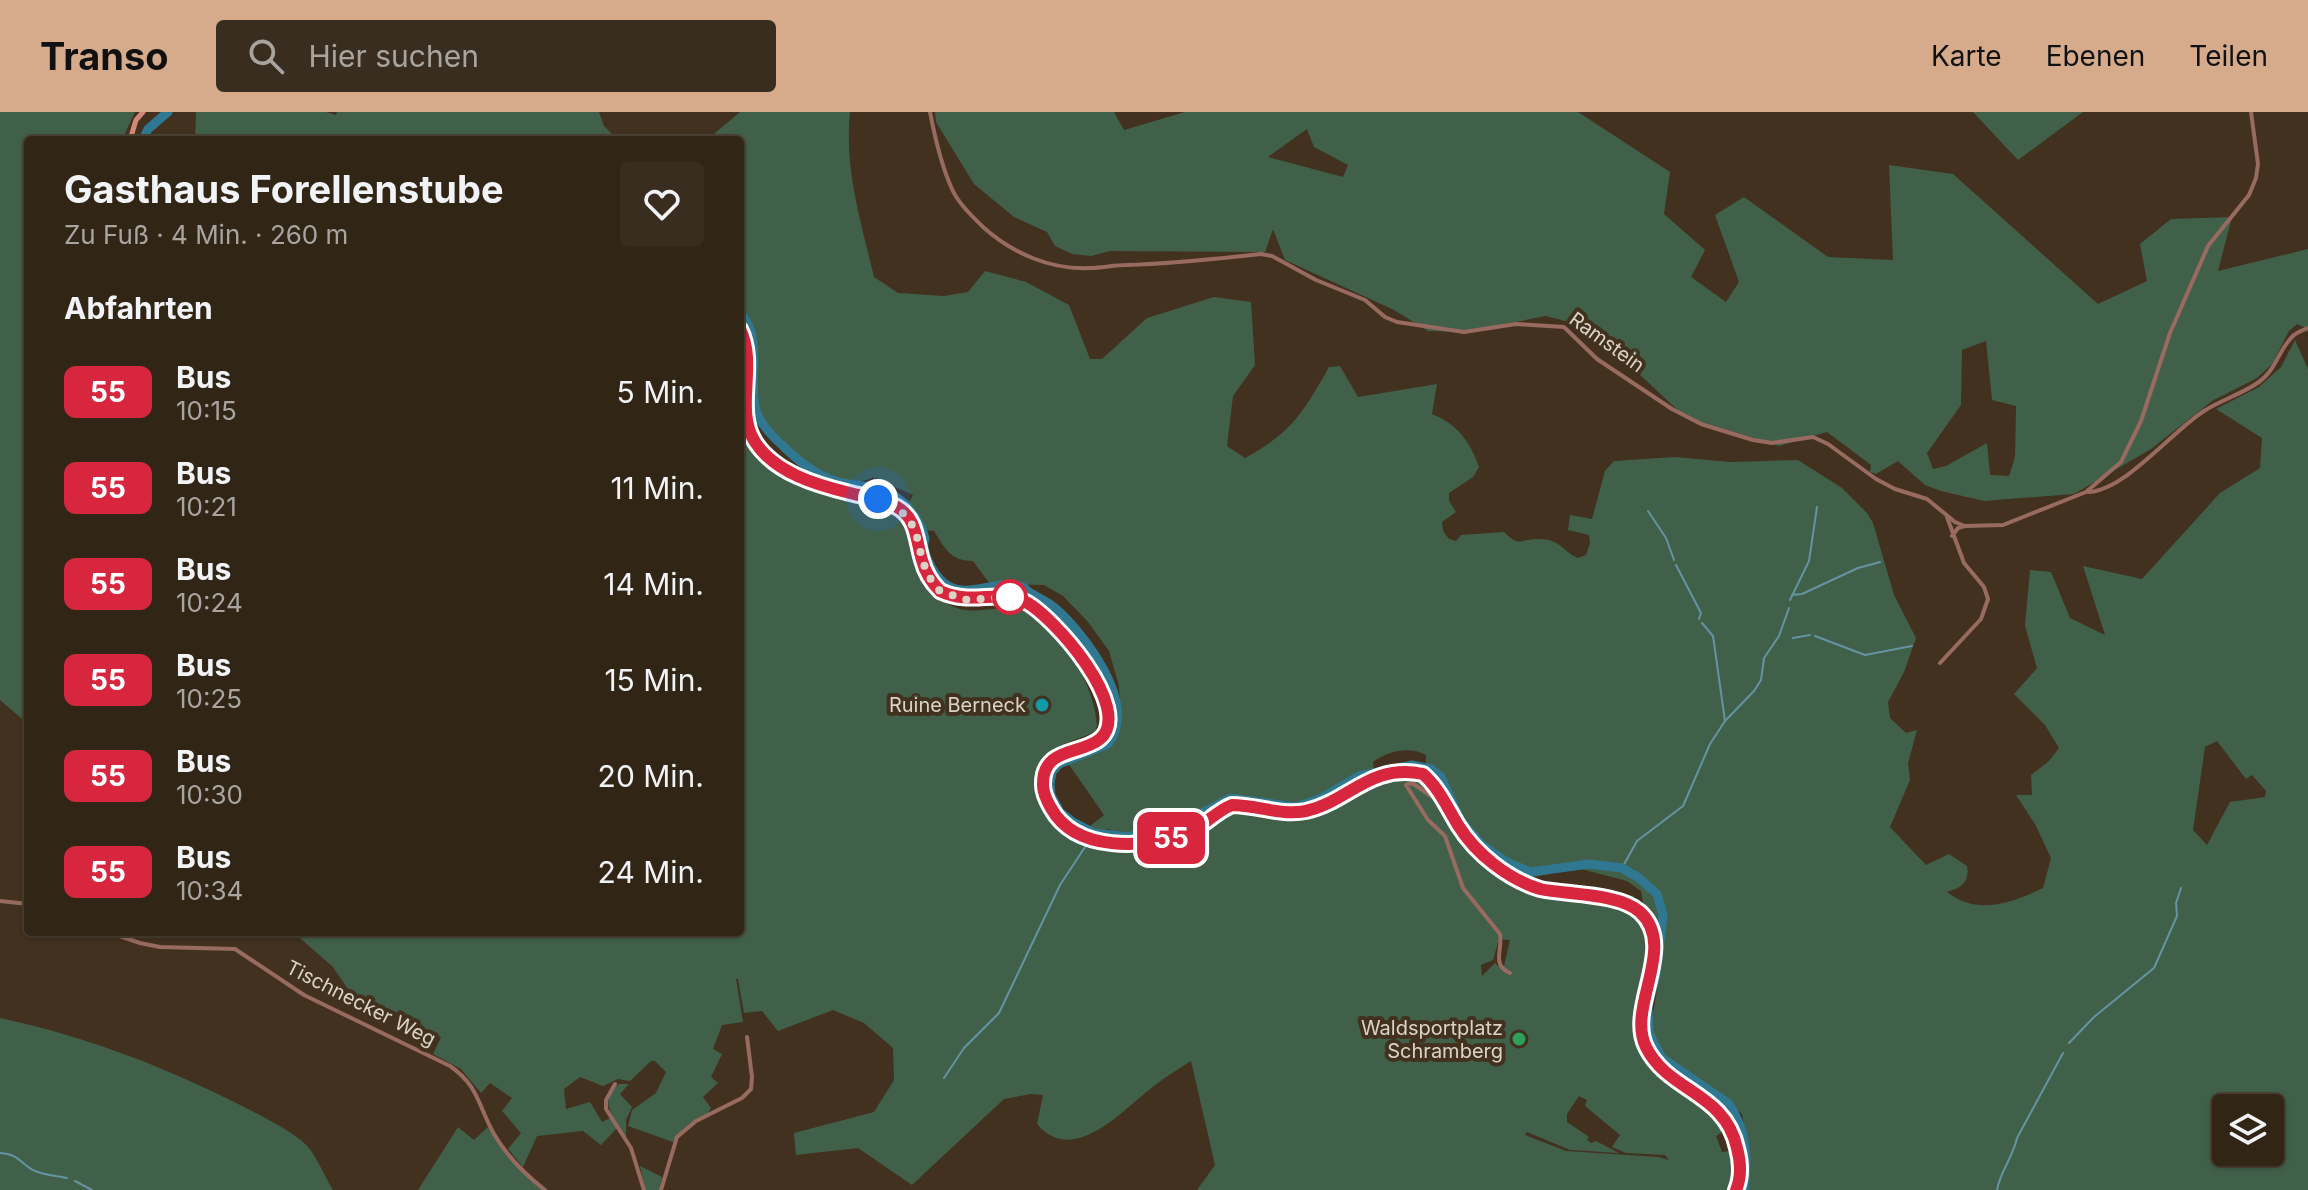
<!DOCTYPE html>
<html lang="de">
<head>
<meta charset="utf-8">
<style>
  :root { --surface:#312516; --page:#392d1f; --text:#f1f3f6; --muted:#a8a5a1; --line:#4c4235; --accent:#d6ab8b }
  body { margin:0; font-family:Inter,sans-serif; background:var(--page); color:var(--text); height:100vh; display:flex; flex-direction:column; font-size:30px; white-space:nowrap }
  * { box-sizing:border-box; margin:0 }
  p { font-size:26px; color:var(--muted) }
  .icon { flex:none; width:44px; height:44px; fill:none; stroke:currentColor; stroke-width:2; stroke-linecap:round; stroke-linejoin:round }
  .map { position:relative; flex:1; overflow:hidden }
  .sheet { position:absolute; left:24px; top:24px; width:720px; height:800px; display:flex; flex-direction:column; background:var(--surface); border-radius:8px; box-shadow:0 2px 6px #0004,0 0 0 2px var(--line) }
  .sheet>* { flex:none }
  .badge { padding:0 16px; border-radius:12px; font-size:28px; line-height:52px }
  .buttons { position:absolute; left:2212px; top:982px; display:grid; gap:16px }
  .buttons a { display:grid; place-items:center; width:72px; height:72px; border-radius:8px; background:var(--surface); box-shadow:0 2px 6px #0004,0 0 0 2px var(--line); font-size:40px }
  .you { position:absolute; width:40px; height:40px; margin:-20px; border:6px solid #fff; border-radius:50%; background:#1a73e8; box-shadow:0 0 0 12px #1a73e833 }
  .map>.badge { position:absolute; translate:-50% -50%; box-shadow:0 0 0 4px #fff }
  h2 { padding:0 40px; font-size:30px; line-height:72px }
  .round { display:grid; place-items:center; flex:none; width:84px; height:84px; border-radius:8px; background:var(--page) }
  .head { display:flex; align-items:center; justify-content:space-between; height:136px; padding:0 40px }
  h1 { font-size:38px; font-weight:700; line-height:60px }
  ul { padding:0; list-style:none }
  li { display:flex; align-items:center; gap:24px; height:96px; padding:0 40px }
  li div { flex:1 }
  li b { display:block; font-size:30px }
  li em { font-style:normal }
  li .badge { min-width:88px; font-weight:700; text-align:center }
  header { display:flex; align-items:center; gap:48px; box-sizing:border-box; height:112px; padding:0 40px; background:var(--accent); color:#111 }
  header strong { font-size:38px }
  nav { display:flex; gap:44px; margin-inline-start:auto; font-size:28px }
  .search { width:560px; height:72px; background:var(--page); display:flex; align-items:center; gap:20px; box-sizing:border-box; padding:0 28px; border-radius:8px; color:var(--muted); font-size:30px }
  .map>svg:first-child { display:block }
</style>
</head>
<body>
<header>
<strong>Transo</strong>
<div class="search"><svg class="icon" aria-label="search" viewBox="0 0 24 24"><circle cx="10" cy="10" r="6"/><path d="M15 15l6 6"/></svg>Hier suchen</div>
<nav><a>Karte</a><a>Ebenen</a><a>Teilen</a></nav>
</header>
<div class="map">
<svg width="2308" height="1078" viewBox="0 0 2308 1078">
  <rect width="100%" height="100%" fill="#41311e"/>
  <path fill="#41604a" fill-rule="evenodd" d="M0 0H135L122 28H28V612L0 588Z
    M196 0H326L336 3 337 0H599L604 14 618 28H195Z
    M740 0H850C844 57 861 110 874 165L898 181 944 184 968 180 985 159 1026 170 1069 193 1090 247H1102L1147 206 1214 185 1251 190 1255 253 1233 284 1227 334 1245 346C1292 320 1303 301 1329 255L1340 254 1358 285 1437 272 1432 302C1457 312 1470 329 1479 355L1473 365 1449 381V389L1456 400 1442 410 1443 419 1449 427 1456 429 1461 423 1504 420C1521 437 1520 426 1539 427 1561 427 1563 440 1578 446L1586 443 1590 431 1589 423 1568 418 1570 403 1592 407 1605 359 1614 349 1675 345 1731 350 1798 348 1842 376 1867 401 1873 411 1894 483 1916 526 1904 560 1888 590 1890 606 1906 621 1917 618 1908 651 1910 668 1890 715 1926 753 1949 742 1967 754C1970 770 1961 776 1947 780 1977 804 2012 791 2043 776L2051 746 2035 712 2016 683H2032L2031 663 2049 649 2059 636 2045 613 2014 582 2037 556 2025 514 2030 458 2051 460 2070 506 2105 523 2083 454 2142 467 2220 381 2260 356 2262 326 2216 297 2259 275 2281 255 2295 228 2308 257V1078H1746L1749 1041 1742 1002 1730 990 1702 973 1694 963 1669 949 1653 926 1651 913 1658 873 1660 826H1655L1645 801 1641 779 1627 769 1577 756 1534 765 1532 756C1498 750 1472 721 1455 691 1446 675 1445 659 1426 652V643C1408 634 1389 639 1373 650L1374 658 1344 669 1306 691 1279 693 1230 683 1175 711 1121 724 1109 717 1095 720 1089 715 1104 703 1068 651 1105 637 1115 628 1121 613 1119 574 1109 539 1088 510 1063 484 1044 473 990 472 973 449C951 449 946 438 934 419L924 418 908 392 913 383 873 365C837 385 770 330 758 297 756 290 758 279 758 272 758 243 757 219 740 194V28H707ZM2217 629 2246 667 2252 663 2266 679 2265 685 2230 690 2207 733 2193 718 2205 635ZM2226 996H2270V1040H2226Z
    M935 0H1114L1124 18 1185 0H1578L1670 60 1664 102 1705 138 1691 165 1726 190 1739 170 1715 103 1744 85 1828 145 1893 148 1889 53 1953 62 2098 192 2147 169 2140 132 2171 107 2232 105 2218 159 2308 137V217L2297 212 2289 219 2272 252 2257 266 2212 289 2151 337 2074 382 1984 389 1941 379 1925 373 1898 349 1876 362 1870 360 1871 353 1827 320 1779 334 1685 305 1620 244 1569 210 1546 204 1464 220 1428 219 1394 198 1285 148 1273 117 1265 140 1110 139 1091 144 1072 142 1055 134 1047 120 1014 105 974 72 936 10ZM1307 17 1314 35 1348 53 1343 65 1268 45ZM1986 229 1992 288 2016 294 2015 345 2009 364 1990 363 1987 331 1946 354 1933 357 1927 341 1961 293 1962 238Z
    M1973 0H2083L2018 48Z
    M740 224C747 259 731 299 749 332 766 362 809 380 842 385 853 387 867 385 878 390 916 406 909 453 934 480 962 512 986 491 1019 498 1060 506 1095 575 1097 613L1095 620 1064 632 1038 656 1037 683C1045 692 1052 704 1060 712 1094 743 1155 740 1194 722 1208 716 1216 702 1230 699 1254 693 1284 707 1309 702 1339 695 1399 644 1428 670 1434 675 1438 684 1442 690H1436C1448 699 1452 712 1462 723 1482 748 1509 771 1540 781 1568 789 1620 782 1640 805 1669 839 1623 900 1643 937 1658 967 1696 984 1721 1005V1021L1716 1024 1722 1040 1734 1038 1737 1062 1733 1078H1197L1215 1053 1191 949C1177 958 1162 967 1149 978 1120 1001 1072 1054 1037 1012L1043 983 1031 982 1004 987 912 1073 858 1036 796 1043 794 1021 874 1000 894 968 893 936 864 911 833 898 778 919 762 899 744 901 738 867H736L743 910 722 913 713 937 722 942 711 965 718 971 703 985 711 996 708 1001 679 1022 673 1030 628 1014 632 998 656 981 666 960 655 949H651L630 969 618 967 603 974 580 965 564 977 566 997 590 990 602 1010 610 1006 617 1016 601 1033 583 1019 537 1024 523 1055 508 1037 521 1021 502 999 512 986 490 971 481 981 461 957 433 942 441 925 360 895 333 855 293 820H740ZM1499 827 1510 828 1504 854H1498L1495 851 1482 864 1481 853 1493 848ZM1579 984 1587 988 1585 994 1620 1023 1612 1035 1626 1041 1665 1043 1669 1048 1659 1045 1566 1039 1525 1023 1527 1020 1570 1038 1619 1041 1596 1029 1591 1031 1587 1028 1589 1025 1567 1010V1002Z
    M1553 772 1633 784 1638 788 1639 795 1608 784 1553 777Z
    M0 906C89 925 171 957 252 999 267 1007 297 1022 308 1035 318 1047 325 1065 333 1078H0Z
    M1673 960C1686 965 1695 973 1706 980 1731 996 1740 1013 1744 1043L1731 1008 1708 986Z
    M619 972H629L620 982 632 995 626 1008V1025C614 1006 597 989 619 972Z
    M458 1015 474 1028 488 1015 520 1057 543 1078H418Z
    M640 1054 662 1065 660 1078H645Z"/>
  <g fill="none" stroke-linecap="round" stroke-linejoin="round">
    <path stroke="#6493a1" stroke-width="2" d="M1648 399 1666 426 1674 448
      M1676 453 1701 501 1699 507
      M1792 483 1802 482 1858 456 1880 450
      M1790 488 1809 449 1817 395
      M1702 511 1713 524 1725 609
      M1815 524 1865 543 1912 534
      M1793 526 1810 523
      M1622 756 1637 729 1683 694 1710 632 1725 609 1754 579 1761 568 1764 546 1779 524 1789 496
      M2069 931 2094 905 2154 856 2177 804 2176 791 2181 776
      M944 966 964 936 999 901 1060 773 1087 732
      M0 1041C20 1042 21 1053 35 1059 44 1063 58 1064 67 1066
      M75 1069 92 1078
      M1997 1078C2000 1060 2013 1045 2017 1026L2063 941"/>
    <path stroke="#307891" stroke-width="9" d="M143 28 148 17 168 0
      M740 200C763 226 749 263 755 294 757 308 772 324 782 333 798 349 821 367 843 371 868 376 884 372 905 392 912 399 921 413 924 423 927 431 923 426 924 435 925 446 935 464 944 471 965 489 995 467 1020 474 1028 476 1023 476 1029 480 1038 486 1047 489 1055 496 1085 522 1139 593 1108 632L1059 652 1052 660 1050 672 1051 683 1060 700 1073 710 1094 721 1128 725 1160 715H1177L1230 686 1295 695 1320 687 1359 664 1412 653 1431 657 1441 665 1461 709 1482 733 1508 751 1531 760 1589 752 1622 756 1639 766 1657 782 1663 803 1656 864 1648 894 1649 921 1662 946 1729 992C1747 1018 1748 1048 1744 1078"/>
    <path stroke="#996a60" stroke-width="4" d="M930 0C935 26 941 53 952 77 958 91 972 104 983 115 1012 141 1050 158 1090 156 1102 156 1114 153 1126 153 1171 152 1216 147 1261 142L1272 144 1316 168 1365 188 1385 205 1397 210 1464 220 1516 212 1564 215 1597 247 1672 297 1701 312 1753 328 1772 331 1813 325 1828 332 1876 367 1895 377 1927 387 1955 410 1965 414 2003 413 2086 380 2121 350 2141 309 2170 221 2208 134 2249 83 2256 66 2258 52 2251 0
      M2088 380C2126 378 2171 320 2204 299 2221 288 2242 282 2259 270 2276 258 2278 239 2292 225 2295 221 2303 218 2308 216
      M1952 424 1958 416 1965 414
      M1940 551 1981 507 1988 487 1984 475 1964 451 1947 405
      M1446 694 1412 671 1406 673 1428 708 1445 724 1463 776 1500 822C1503 837 1491 853 1510 861
      M0 789 28 792
      M108 820 140 831 160 835 235 837 304 883 450 954C479 974 478 994 494 1022 506 1043 526 1063 545 1078
      M615 972 606 988V997L631 1036 644 1078
      M661 1078 677 1025 696 1009 742 986 751 977 752 965 747 925"/>
    <path stroke="#d28778" stroke-width="5" d="M130 28 136 8 143 0
      M740 217C759 254 732 301 758 334 780 362 820 374 854 382 869 385 886 387 899 396 927 417 913 462 942 480 959 491 976 485 995 484 1032 482 1061 515 1081 543 1093 559 1116 602 1104 621 1092 642 1023 637 1047 688 1051 697 1056 705 1064 712 1096 737 1163 737 1197 717 1209 710 1218 699 1232 693 1257 694 1281 704 1306 699 1349 690 1371 651 1423 662 1438 674 1445 691 1455 708 1474 739 1505 766 1540 777 1568 783 1620 781 1640 800 1678 835 1626 895 1646 935 1668 980 1725 980 1737 1036 1741 1051 1742 1064 1736 1078"/>
  </g>
  <g fill="none" stroke-linecap="round" stroke-linejoin="round">
    <defs>
      <path id="line" d="M740 217C758 253 734 297 755 330 775 361 817 373 850 381 866 385 882 387 897 395 917 406 916 429 922 448 925 460 932 471 940 479 972 494 995 477 1024 489 1053 503 1135 597 1100 627 1081 643 1042 635 1043 673 1043 681 1047 689 1051 696 1076 741 1144 736 1185 722 1203 716 1214 700 1232 693 1257 693 1281 704 1306 699 1348 690 1370 651 1423 662 1439 676 1447 695 1458 713 1476 742 1508 767 1540 777 1568 783 1619 781 1640 800 1678 835 1626 895 1646 935 1668 980 1725 980 1737 1036 1741 1051 1742 1064 1736 1078"/>
    </defs>
    <use href="#line" stroke="#fff" stroke-width="18"/>
    <use href="#line" stroke="#d7263d" stroke-width="12"/>
    <path stroke="#dcd3c7" stroke-width="8" stroke-dasharray="0 14.4" d="M878 387C935 409 906 443 940 479L967 488 1010 485"/>
  </g>
  <circle fill="#fff" stroke="#d7263d" stroke-width="4" cx="1010" cy="485" r="16"/>
  <circle fill="#0f9aa8" stroke="#41311e" stroke-width="3" cx="1042" cy="593" r="8"/>
  <circle fill="#2e9e5b" stroke="#41311e" stroke-width="3" cx="1519" cy="927" r="8"/>
  <g text-anchor="middle" dominant-baseline="central" stroke-width="8" stroke-linejoin="round" paint-order="stroke">
    <g font-size="20" fill="#dcd3c7" stroke="#41311e">
      <text transform="translate(1607 230) rotate(36)">Ramstein</text>
      <text transform="translate(361 891) rotate(27)">Tischnecker Weg</text>
    </g>
    <g font-size="20" fill="#dcd3c7" stroke="#41311e" text-anchor="end">
      <text x="1026" y="593">Ruine Berneck</text>
      <text x="1503" y="916">Waldsportplatz<tspan x="1503" dy="23">Schramberg</tspan></text>
    </g>
  </g>
</svg>
<div class="buttons">
<a><svg class="icon" aria-label="layers" viewBox="0 0 24 24"><path d="M12 4l9 5-9 5-9-5zM3 14l9 5 9-5"/></svg></a>
</div>
<div class="you" style="left:878px;top:387px"></div>
<b class="badge" style="left:1171px;top:726px;background:#d7263d;color:#fff">55</b>
<section class="sheet">
<div class="head"><div><h1>Gasthaus Forellenstube</h1><p>Zu Fuß · 4 Min. · 260 m</p></div><a class="round"><svg class="icon" aria-label="heart" viewBox="0 0 24 24"><path d="M12 20l-8-8c-3-5 5-10 8-4 3-6 11-1 8 4z"/></svg></a></div>
<h2>Abfahrten</h2>
<ul>
<li><span class="badge" style="background:#d7263d;color:#fff">55</span><div><b>Bus</b><p>10:15</p></div><em>5 Min.</em></li>
<li><span class="badge" style="background:#d7263d;color:#fff">55</span><div><b>Bus</b><p>10:21</p></div><em>11 Min.</em></li>
<li><span class="badge" style="background:#d7263d;color:#fff">55</span><div><b>Bus</b><p>10:24</p></div><em>14 Min.</em></li>
<li><span class="badge" style="background:#d7263d;color:#fff">55</span><div><b>Bus</b><p>10:25</p></div><em>15 Min.</em></li>
<li><span class="badge" style="background:#d7263d;color:#fff">55</span><div><b>Bus</b><p>10:30</p></div><em>20 Min.</em></li>
<li><span class="badge" style="background:#d7263d;color:#fff">55</span><div><b>Bus</b><p>10:34</p></div><em>24 Min.</em></li>
</ul>
</section>
</div>
</body>
</html>
